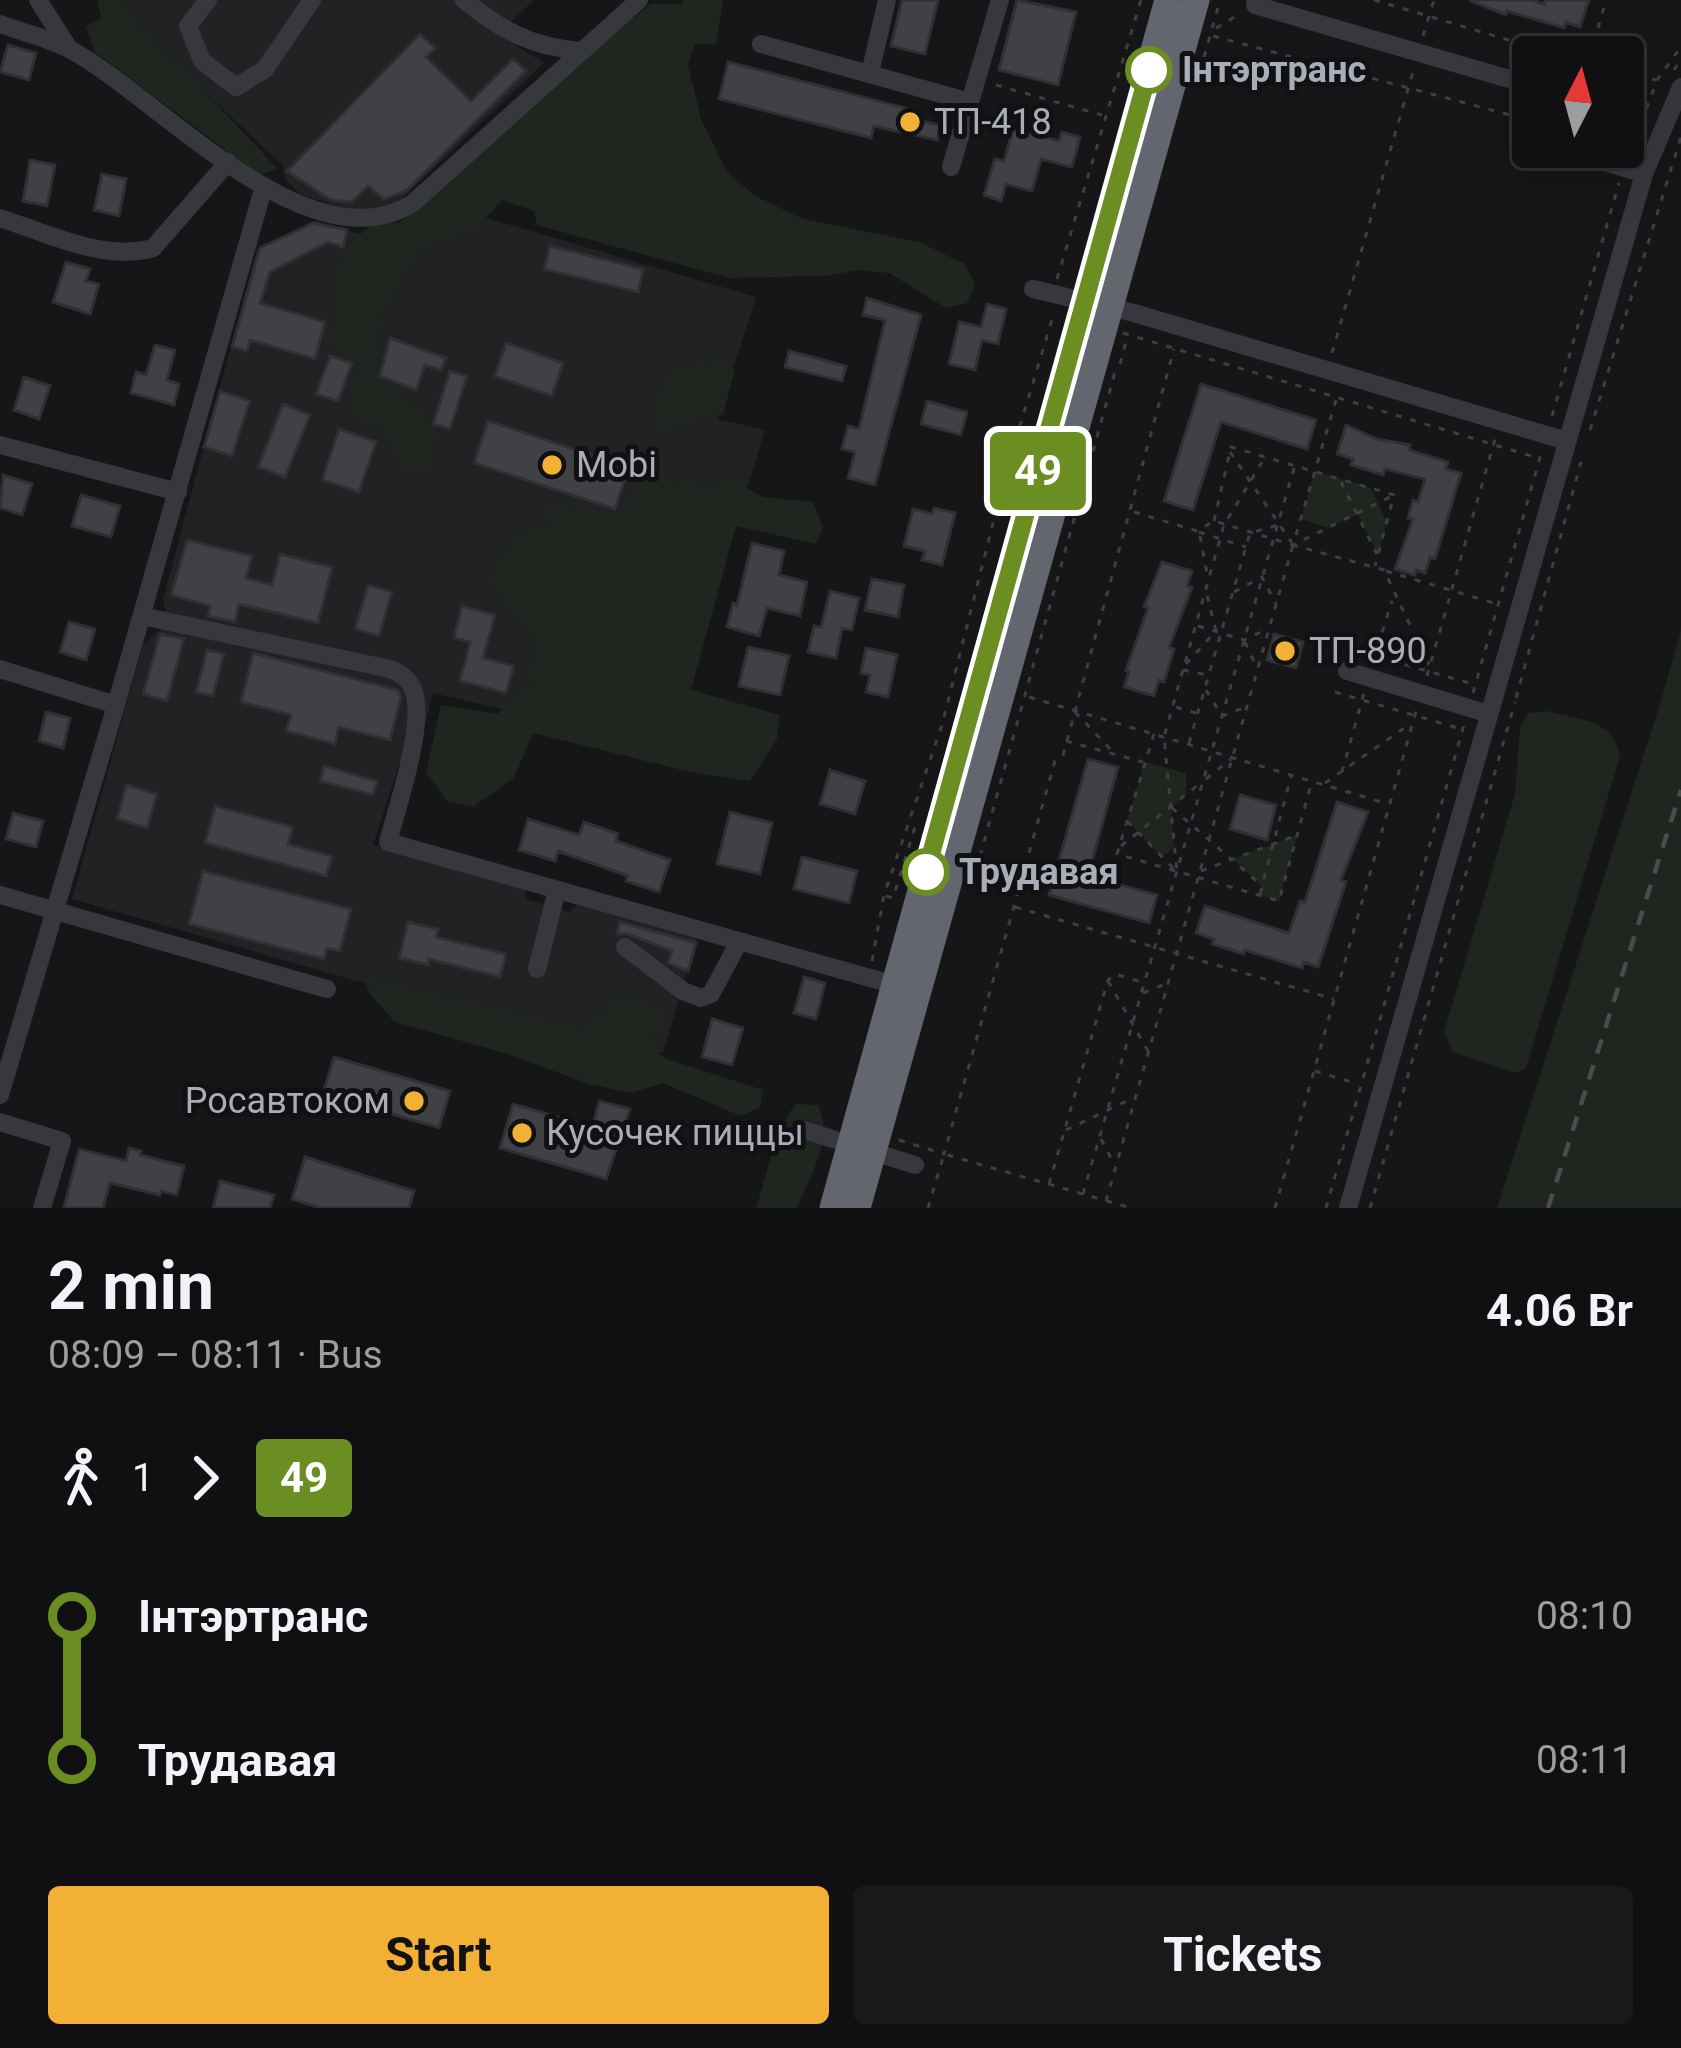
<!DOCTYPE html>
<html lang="en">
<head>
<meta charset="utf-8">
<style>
  :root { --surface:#101012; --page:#19191b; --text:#f1f3f6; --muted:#9c9d9f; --line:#303032; --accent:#f2b134 }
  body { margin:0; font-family:Roboto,sans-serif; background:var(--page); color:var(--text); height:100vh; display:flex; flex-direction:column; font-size:45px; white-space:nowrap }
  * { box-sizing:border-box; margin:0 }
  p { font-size:39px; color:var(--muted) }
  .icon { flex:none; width:66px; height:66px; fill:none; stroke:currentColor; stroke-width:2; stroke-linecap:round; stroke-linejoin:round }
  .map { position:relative; height:1208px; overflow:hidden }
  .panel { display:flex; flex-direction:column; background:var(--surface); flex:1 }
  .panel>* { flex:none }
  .badge { padding:0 24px; border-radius:9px; font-size:42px; line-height:78px }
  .needle { width:78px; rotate:6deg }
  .fabs { position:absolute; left:1512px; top:36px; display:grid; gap:24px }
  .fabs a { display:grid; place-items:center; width:132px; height:132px; border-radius:12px; background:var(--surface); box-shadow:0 12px 48px #0002,0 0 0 3px var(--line); font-size:60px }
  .map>.badge { position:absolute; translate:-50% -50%; box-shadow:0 0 0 6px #fff }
  .legs { display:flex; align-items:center; gap:18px; height:132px; padding:0 48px; font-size:39px }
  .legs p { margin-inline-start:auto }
  .overview { display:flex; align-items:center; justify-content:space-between; height:204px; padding:0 48px }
  h1 { font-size:66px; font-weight:700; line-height:90px }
  .button { display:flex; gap:24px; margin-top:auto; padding:24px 48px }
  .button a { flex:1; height:138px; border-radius:12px; background:var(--accent); color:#111; font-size:48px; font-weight:700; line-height:138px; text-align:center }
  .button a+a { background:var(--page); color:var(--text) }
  ul { padding:0 48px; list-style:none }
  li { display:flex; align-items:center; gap:42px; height:144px; font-size:45px }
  li i { display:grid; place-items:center; width:18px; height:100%; margin:0 15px; background:currentColor }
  li i::after { content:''; width:30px; height:30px; margin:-15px; border:9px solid; border-radius:50%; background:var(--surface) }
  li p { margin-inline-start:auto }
  li:first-child i { background:linear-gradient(#0000 50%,currentColor 0) }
  li:last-child i { background:linear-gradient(currentColor 50%,#0000 0) }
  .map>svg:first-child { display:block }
</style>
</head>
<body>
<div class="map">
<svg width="1681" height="1208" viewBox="0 0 1681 1208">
  <rect width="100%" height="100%" fill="#161618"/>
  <path fill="#222225" d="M108 0H534L506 26 491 30 544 63 393 207 372 211 345 209 302 195 285 180 283 166Z
    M456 209 756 297 717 419 765 430 667 748 433 693 415 766 400 762 373 845 524 889 526 899 569 912 578 905 697 939 663 1053 353 980 72 899 143 645 159 631 166 613 163 599 257 250 317 221 404 248Z"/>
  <path fill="#1e261f" d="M97 0H126L130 13 278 169 259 175 94 51 86 27 101 17Z
    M684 0H723L716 44H695L688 65 701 119 727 172 755 196 803 219 919 242 965 264 975 284 967 303 946 308 889 273 859 270 825 276 729 278 537 225 534 211 502 200 474 231C451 234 432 238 415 256 395 277 364 349 379 376 387 390 423 413 437 424L431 468 404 473 393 440 350 410 361 362 329 346 340 307 333 284 349 243 370 226 400 222 575 63 651 4H681Z
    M716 357 735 369 723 415C696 415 685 424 660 429L653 418 672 367 700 365Z
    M640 471 709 490 728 477 763 497 813 502 823 527 816 544 736 526 691 690 780 715 777 739 750 781 694 773 533 733 514 778 473 807 447 801 426 773 441 705 497 714 528 689 538 640 485 577 519 535 550 525V500L623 517Z
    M1315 471 1371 488 1387 523 1378 555 1358 514 1328 528 1301 519Z
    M1681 630V1208H1497L1662 698Z
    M1546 711C1578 720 1615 719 1620 756L1526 1068 1516 1073 1453 1052 1444 1032 1515 794 1520 728 1528 713Z
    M1145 762 1186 773V795L1171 807 1174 847 1162 857 1127 821Z
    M1297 835 1279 901 1260 896 1261 885 1232 859Z
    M371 980 585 1031 609 1001 631 997 665 1015 654 1039 658 1052 667 1059 763 1090 760 1107 741 1116 663 1083 631 1093 589 1084 508 1054 395 1022 370 994 366 983Z
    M796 1104 818 1105C835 1137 809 1178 797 1208H756C767 1176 775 1128 796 1104Z"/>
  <path fill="#404145" stroke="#303034" stroke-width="3" d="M902 0H938L925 54 891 46Z
    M1017 0 1076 12 1058 85 999 70Z
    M1469 0H1532L1544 4 1545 0H1589L1580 27 1566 22 1564 28 1507 11 1506 15Z
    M420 34 435 48 426 57 471 101 513 59 526 71 406 191 384 199 368 186 352 202 331 200 287 171Z
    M8 45 36 53 29 80 0 72Z
    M728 62 913 110 911 119 940 125 937 140 874 126 871 138 719 99Z
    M1013 129 1059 141 1062 132 1080 137 1072 167 1041 159 1032 191 1006 184 1001 201 984 195 995 159 1004 161Z
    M30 160 55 165 47 206 23 201Z
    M102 174 126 179 119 216 94 210Z
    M313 223 347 230 343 247 328 242 270 272 260 303 325 322 315 359 250 340 247 351 232 347 260 248Z
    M550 246 643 269 638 292 544 269Z
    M66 262 90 269 86 281 99 284 90 314 53 302Z
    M867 298 921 315 875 485 848 478 855 452 842 449 848 426 859 429 885 320 863 315Z
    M987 304 1006 309 998 344 982 340 975 370 949 364 959 322 981 327Z
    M390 338 446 358 441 370 425 365 416 390 380 376Z
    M506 343 563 363 552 396 495 376Z
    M155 345 175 350 167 380 179 384 174 405 131 393 136 372 146 375Z
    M789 351 846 366 842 381 785 367Z
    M330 356 352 363 338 401 316 394Z
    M450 371 467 376 450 429 433 424Z
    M24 377 50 386 39 419 14 410Z
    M1201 384 1316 420 1307 449 1221 422 1193 510 1164 501Z
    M220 391 250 401 232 456 204 447Z
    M927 401 967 412 961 435 921 424Z
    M283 404 310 415 285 477 258 467Z
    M488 421 629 467 615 509 474 463Z
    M1346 425 1377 439 1410 445 1409 450 1448 462 1446 469 1461 473 1435 559 1430 557 1425 573 1416 570 1415 575 1395 569 1413 519 1408 518 1413 500 1418 502 1425 479 1385 469 1383 475 1351 465 1353 459 1337 454Z
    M339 429 376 442 359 492 322 480Z
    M3 475 32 484 22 515 0 508Z
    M81 495 120 506 111 537 72 526Z
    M934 508 955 513 942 565 922 560 925 551 904 546 913 509 932 514Z
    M187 540 252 556 246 578 272 585 280 554 332 567 318 623 239 604 235 622 208 616 210 606 171 595Z
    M752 543 784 551 779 575 807 582 800 616 767 608 759 636 727 627 733 603 737 605Z
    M1162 562 1192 571 1187 586 1192 587 1169 648 1174 649 1164 682 1159 680 1154 696 1124 687 1129 671 1126 670 1148 608 1144 607Z
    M872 579 904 585 898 617 865 610Z
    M368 585 392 592 379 636 355 629Z
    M830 591 859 598 852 630 842 628 836 658 808 652 814 626 821 627Z
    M462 606 495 615 483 658 514 666 506 693 460 681 470 642 454 638Z
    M69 622 95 629 86 660 60 652Z
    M160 634 184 639 167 701 143 694Z
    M1274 634 1303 642 1296 668 1267 660Z
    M748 647 789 656 780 695 739 686Z
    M866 648 897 655 888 697 866 692 870 675 861 673Z
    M207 650 224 654 213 696 196 692Z
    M253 653 398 690 401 697 390 740 339 727 335 744 286 731 291 715 241 702Z
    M46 712 70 718 63 748 39 741Z
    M1088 759 1118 767 1088 876 1157 895 1149 923 1049 895Z
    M324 766 377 781 373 795 320 781Z
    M830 770 865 781 855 814 820 804Z
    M126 785 157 794 147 828 117 819Z
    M1240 795 1276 805 1267 840 1230 829Z
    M1337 802 1368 812 1341 880 1346 882 1318 967 1304 962 1302 968 1245 950 1244 954 1212 944 1214 939 1196 933 1205 906 1289 933 1300 901 1305 902Z
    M215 806 293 827 288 844 332 856 326 876 205 843Z
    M730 812 772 823 760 874 717 864Z
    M13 813 43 821 36 847 6 839Z
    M528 819 579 835 584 822 618 834 616 841 670 860 659 892 626 881 628 876 558 851 555 861 519 850Z
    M802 857 857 871 849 903 794 889Z
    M203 871 351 909 340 951 327 948 324 959 189 924Z
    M408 922 438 929 436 937 506 954 500 977 429 959 428 965 399 958Z
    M620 922 696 943 688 971 668 963 672 951 628 934H617Z
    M804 977 825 983 816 1019 794 1013Z
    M712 1019 743 1028 732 1065 702 1057Z
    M334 1057 450 1091 439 1128 323 1094Z
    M599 1101 630 1109 606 1179 500 1148 513 1104 593 1127Z
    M129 1148 141 1151 140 1155 184 1166 177 1195 161 1191 160 1195 110 1183 103 1208H64L79 1149 126 1161Z
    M305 1157 414 1191 409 1208H320L292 1199Z
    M220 1181 274 1195 270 1208H213Z"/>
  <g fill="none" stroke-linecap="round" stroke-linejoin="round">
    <path stroke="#3d3f44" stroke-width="3" stroke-dasharray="6 9" stroke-linecap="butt" d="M1374 0 1566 57
      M1216 28 1238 15
      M1213 36 1533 121
      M1423 36 1434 0
      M1590 57 1606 0
      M1674 70 1681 59
      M1623 72 1656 80
      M996 85 1102 115
      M1196 86 1220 0
      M1631 151 1657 80 1681 47
      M1057 279 1141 0
      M1123 333 1538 458
      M1332 353 1414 68
      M1120 364 1127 338
      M1336 400 1293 545 1384 570 1429 665
      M1552 416 1619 183
      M1590 430 1681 137
      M1230 452 1292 543
      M1341 482 1377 554
      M1134 512 1197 531 1214 521 1293 545 1392 496
      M1214 521 1231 447 1394 495 1375 566
      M1199 532 1246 547
      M1200 536 1208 579
      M1386 571 1497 604
      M1234 592 1262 577 1276 604
      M1198 626 1244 640 1267 629
      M1245 642 1256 666
      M1347 648 1473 684
      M1373 661 1392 601
      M1186 664 1216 631 1206 591
      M1183 670 1207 675
      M1427 676 1495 439
      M1206 690 1222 716 1246 707
      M1335 692 1461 729
      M1473 693 1541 454
      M1029 697 1388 804
      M1516 698 1581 462
      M1176 707 1196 713
      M1075 712 1114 753
      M1154 734 1117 854 1279 901 1312 781
      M1066 741 1143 762
      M1189 743 1250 533 1278 525
      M1342 772 1364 693
      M1206 779 1231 759
      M1325 783 1410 724
      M1172 808 1260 884
      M1127 821 1177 872 1164 737 1224 525 1265 457
      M1121 846 1198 785
      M1201 871 1297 835
      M972 885 1117 365
      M1260 894 1291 776
      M886 896 893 898 915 827 910 826
      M1015 907 1334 999
      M872 961 884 895 942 725 1004 479 1054 313
      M1108 981 1148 1051
      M1143 993 1168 983
      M1315 1071 1358 1084
      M1066 1130 1133 1098
      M1101 1139 1113 1162
      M899 1140 944 1154 1055 761 1063 755 1174 349
      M1049 1184 1108 980 1115 974 1142 982
      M1083 1194 1295 465
      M1106 1201 1293 545
      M928 1208 944 1154 1131 1208
      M1275 1208 1417 708
      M1326 1208 1464 725
      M1370 1208 1515 702"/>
    <path stroke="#37383d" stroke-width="18" d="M38 0 68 47
      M208 0 188 26 202 61 236 87 265 69 312 0
      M464 0C502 31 532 47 581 51
      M1256 0 1255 5 1533 86
      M0 24C22 32 48 38 69 49 156 94 308 270 413 203L639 0
      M761 44 970 102
      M870 73 887 0
      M1570 147 1575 153 1644 174
      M951 167 1000 0
      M0 218C47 233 104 262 153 248L228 162
      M1033 289 1134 313 1567 441
      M0 445 178 492
      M142 616 390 669C399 673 407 677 412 687 428 718 397 807 388 842L895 985
      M0 669 116 705
      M1347 671 1489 714
      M0 895 327 989
      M625 947 683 991 701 998 711 994 739 942
      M537 969 557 890
      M0 1095 116 705 264 186
      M0 1122 62 1141 42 1208
      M804 1130 915 1165
      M1348 1208 1644 174 1681 87"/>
    <path stroke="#63666e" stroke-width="27" d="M833 1208 1168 0
      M857 1208 1196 0"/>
    <path stroke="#4a4c52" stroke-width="4.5" stroke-dasharray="15 12" stroke-linecap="butt" d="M1548 1208 1681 790"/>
  </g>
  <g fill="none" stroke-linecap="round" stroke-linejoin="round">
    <defs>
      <path id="line-1" d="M926 872 1149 70"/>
    </defs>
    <use href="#line-1" stroke="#fff" stroke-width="27"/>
    <use href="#line-1" stroke="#6b8e23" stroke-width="18"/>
  </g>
  <g fill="#fff" stroke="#6b8e23" stroke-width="6">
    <circle cx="1149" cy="70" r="21"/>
    <circle cx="926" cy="872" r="21"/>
  </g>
  <g fill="#f2b134" stroke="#111113" stroke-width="4.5">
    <circle cx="910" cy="122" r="12"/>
    <circle cx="552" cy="465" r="12"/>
    <circle cx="1285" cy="651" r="12"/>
    <circle cx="414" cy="1101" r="12"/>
    <circle cx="522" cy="1133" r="12"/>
  </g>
  <g text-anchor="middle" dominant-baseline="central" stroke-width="10" stroke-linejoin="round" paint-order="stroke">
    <g font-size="36" font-weight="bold" fill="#a8adb8" stroke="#111113" text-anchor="start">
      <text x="1182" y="70">Інтэртранс</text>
      <text x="959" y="872">Трудавая</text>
    </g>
    <g font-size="36" fill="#a8adb8" stroke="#111113" text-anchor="start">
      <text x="934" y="122">ТП-418</text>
      <text x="576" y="465">Mobi</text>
      <text x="1309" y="651">ТП-890</text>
      <text x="390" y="1101" text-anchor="end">Росавтоком</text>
      <text x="546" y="1133">Кусочек пиццы</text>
    </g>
  </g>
</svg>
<div class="fabs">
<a><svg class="needle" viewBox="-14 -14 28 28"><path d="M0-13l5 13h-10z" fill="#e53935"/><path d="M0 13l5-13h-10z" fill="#9c9d9f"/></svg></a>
</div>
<b class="badge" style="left:1038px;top:471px;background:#6b8e23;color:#fff">49</b>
</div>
<section class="panel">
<div class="overview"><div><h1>2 min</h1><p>08:09 – 08:11 · Bus</p></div><b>4.06 Br</b></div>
<div class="legs"><svg class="icon" aria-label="walk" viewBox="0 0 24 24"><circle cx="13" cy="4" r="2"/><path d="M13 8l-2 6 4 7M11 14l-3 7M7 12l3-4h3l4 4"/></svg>1<svg class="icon" aria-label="forward" viewBox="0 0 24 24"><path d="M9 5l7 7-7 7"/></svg><b class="badge" style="background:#6b8e23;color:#fff">49</b></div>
<ul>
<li><i style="color:#6b8e23"></i><b>Інтэртранс</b><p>08:10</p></li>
<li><i style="color:#6b8e23"></i><b>Трудавая</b><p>08:11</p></li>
</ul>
<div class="button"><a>Start</a><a>Tickets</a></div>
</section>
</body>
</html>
